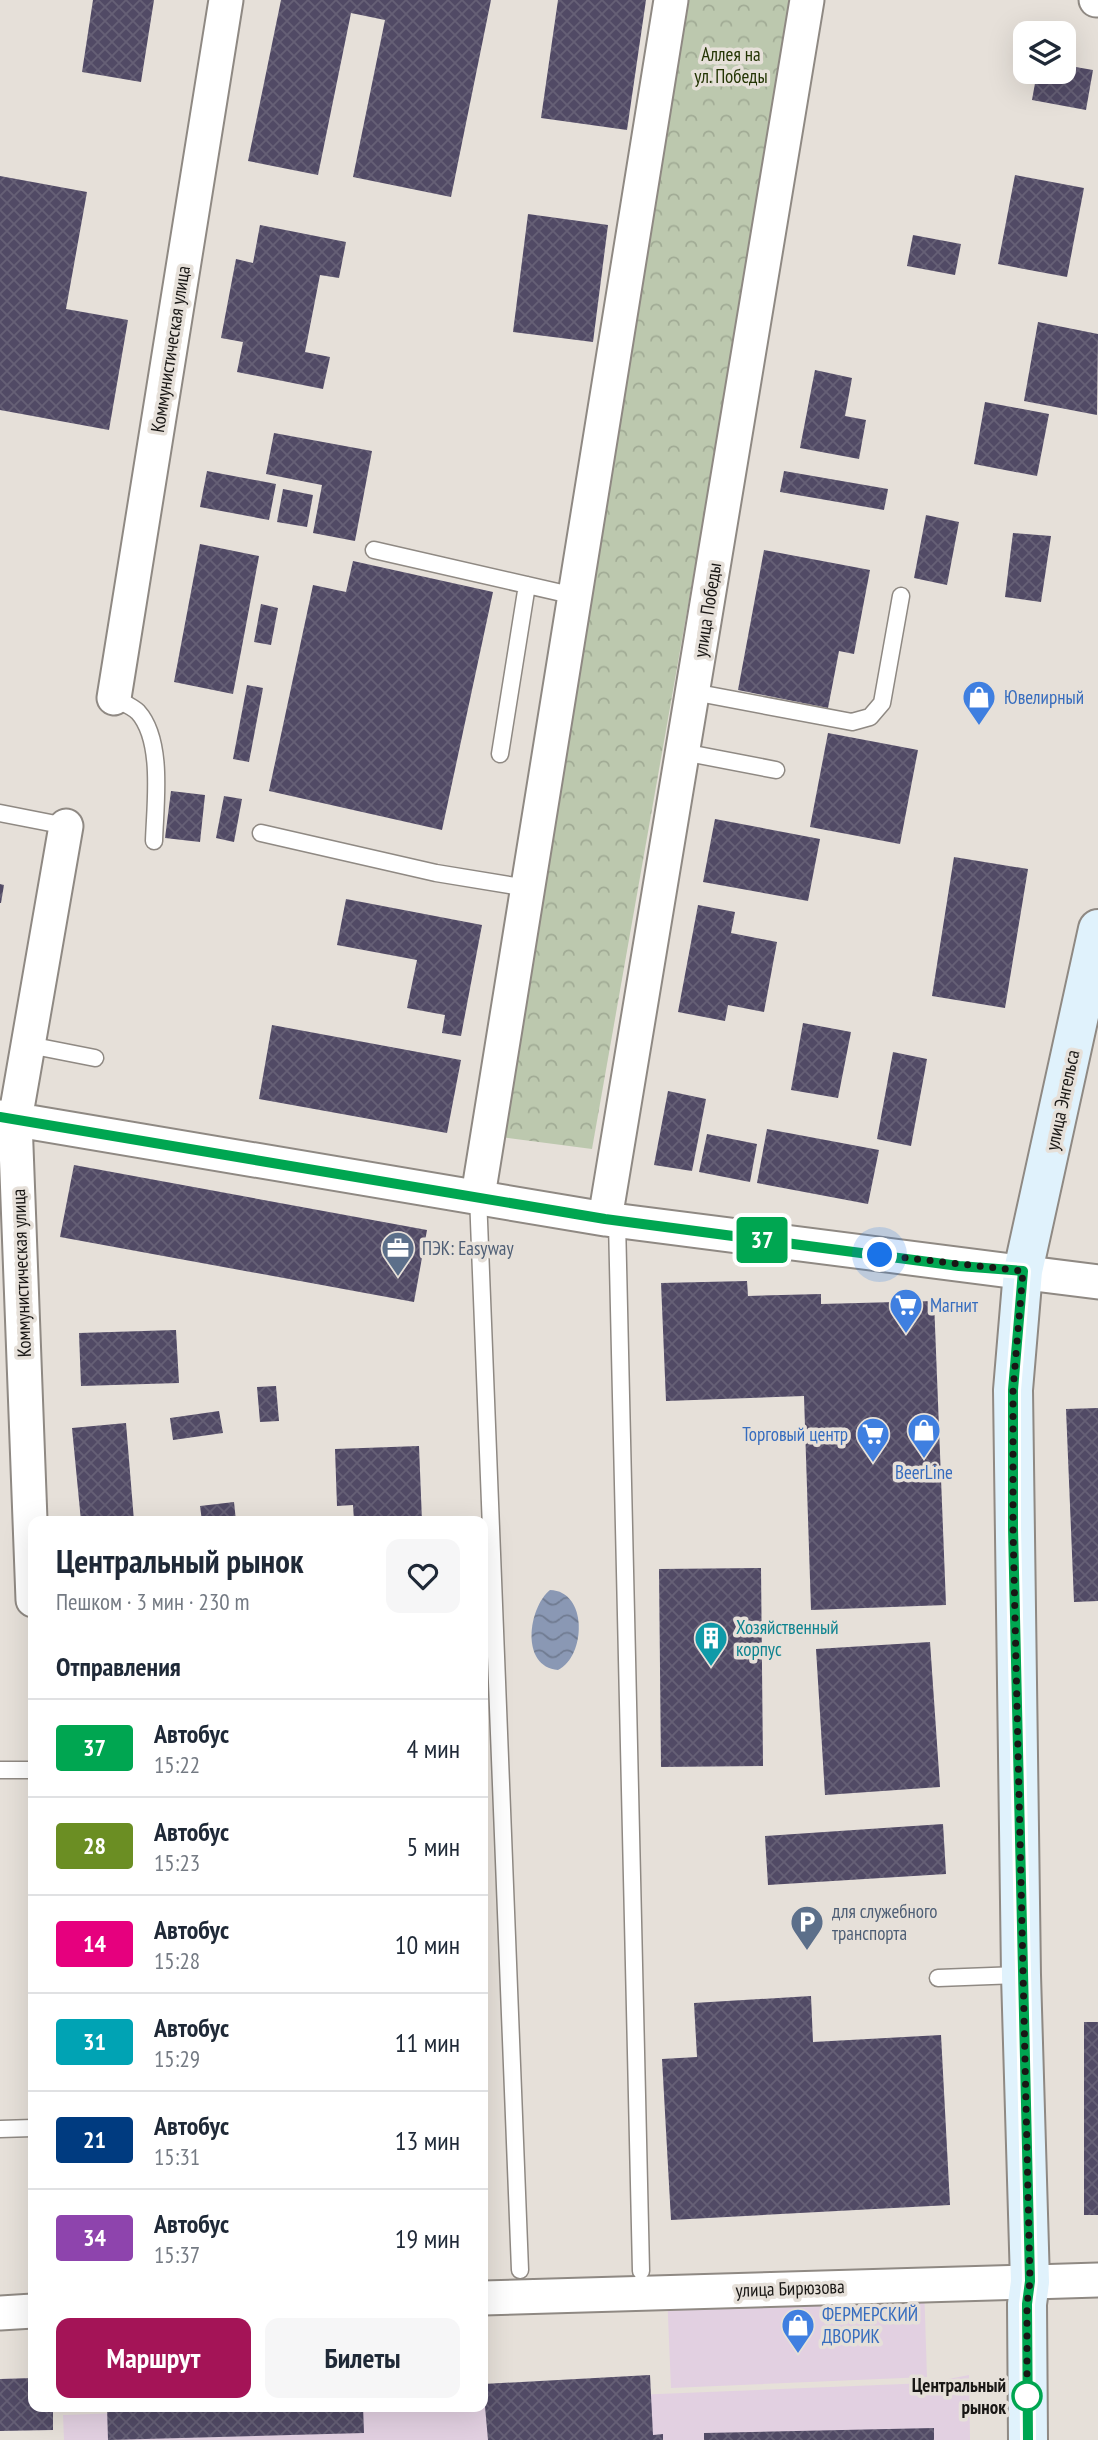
<!DOCTYPE html>
<html lang="ru">
<head>
<meta charset="utf-8">
<style>
  :root { --surface:#fff; --page:#f6f6f7; --text:#1f2937; --muted:#747a83; --line:#e0e1e3; --accent:#a41457 }
  body { margin:0; font-family:"PT Sans Narrow",sans-serif; background:var(--page); color:var(--text); height:100vh; display:flex; flex-direction:column; font-size:26px; white-space:nowrap }
  * { box-sizing:border-box; margin:0 }
  p { font-size:23px; color:var(--muted) }
  .icon { flex:none; width:38px; height:38px; fill:none; stroke:currentColor; stroke-width:2; stroke-linecap:round; stroke-linejoin:round }
  .map { position:relative; flex:1; overflow:hidden }
  .side { position:absolute; left:28px; top:1516px; width:460px; height:896px; display:flex; flex-direction:column; background:var(--surface); border-radius:14px; box-shadow:0 7px 28px #0002 }
  .side>* { flex:none }
  .badge { padding:0 14px; border-radius:5px; font-size:24px; line-height:46px }
  .controls { position:absolute; left:1013px; top:21px; display:grid; gap:14px }
  .controls a { display:grid; place-items:center; width:63px; height:63px; border-radius:14px; background:var(--surface); box-shadow:0 7px 28px #0002; font-size:35px }
  .you { position:absolute; width:35px; height:35px; margin:-18px; border:5px solid #fff; border-radius:50%; background:#1a73e8; box-shadow:0 0 0 10px #1a73e833 }
  .map>.badge { position:absolute; translate:-50% -50%; box-shadow:0 0 0 4px #fff }
  h2 { padding:0 28px; font-size:26px; line-height:63px }
  .round { display:grid; place-items:center; flex:none; width:74px; height:74px; border-radius:14px; background:var(--page) }
  .headline { display:flex; align-items:center; justify-content:space-between; height:119px; padding:0 28px }
  h1 { font-size:33px; font-weight:800; line-height:52px }
  .primary-button { display:flex; gap:14px; margin-top:auto; padding:14px 28px }
  .primary-button a { flex:1; height:80px; border-radius:14px; background:var(--accent); color:#fff; font-size:28px; font-weight:800; line-height:80px; text-align:center }
  .primary-button a+a { background:var(--page); color:var(--text) }
  ul { padding:0; list-style:none }
  li { display:flex; align-items:center; gap:21px; height:98px; padding:0 28px; border-top:2px solid var(--line) }
  li div { flex:1 }
  li b { display:block; font-size:26px }
  li em { font-style:normal }
  li .badge { min-width:77px; font-weight:700; text-align:center }
  .map>svg:first-child { display:block }
</style>
</head>
<body>
<div class="map">
<svg width="1098" height="2440" viewBox="0 0 1098 2440">
  <defs>
    <pattern id="park-crowns" width="20" height="18" patternUnits="userSpaceOnUse" patternTransform="scale(1.75)"><rect width="20" height="18" fill="#bcc8ae"/><path d="M2 6a3 3 0 1 1 6 0M12 15a3 3 0 1 1 6 0" fill="none" stroke="#a1ab95"/></pattern>
    <pattern id="water-waves" width="16" height="10" patternUnits="userSpaceOnUse" patternTransform="scale(1.75)"><rect width="16" height="10" fill="#8a98b4"/><path d="M0 5q4-4 8 0t8 0" fill="none" stroke="#707b91"/></pattern>
    <pattern id="building-cross-hatch" width="8" height="8" patternUnits="userSpaceOnUse" patternTransform="scale(1.75)"><rect width="8" height="8" fill="#514a65"/><path d="M0 0l8 8M0 8l8-8" fill="none" stroke="#666076"/></pattern>
  </defs>
  <rect width="100%" height="100%" fill="#e6e0d9"/>
  <path fill="#e2d0e1" d="M924 2284 927 2377 671 2388 667 2292Z
    M969 2375 970 2440H64L63 2415 323 2406H483V2401L928 2383Z"/>
  <path fill="url(#park-crowns)" d="M689 0H795L592 1149 501 1137Z"/>
  <path fill="url(#water-waves)" d="M550 1590C588 1591 586 1656 558 1670 520 1667 528 1608 550 1590Z"/>
  <path fill="url(#building-cross-hatch)" d="M93 0H154L141 82 82 72Z
    M281 0H491L451 197 353 177 385 20 351 13 318 175 248 161Z
    M558 0H646L627 130 541 118Z
    M1064 65 1093 70 1086 110 1032 100 1037 72H1064Z
    M1015 175 1084 188 1067 277 998 264Z
    M0 176 87 192 66 309 128 320 109 430 0 410Z
    M528 214 608 225 593 342 513 332Z
    M260 225 346 242 339 278 320 275 305 352 330 357 323 389 237 372 243 342 221 338 236 259 253 263Z
    M913 235 961 244 955 275 907 266Z
    M1038 322 1098 334 1097 415 1024 401Z
    M815 370 852 378 845 416 866 420 859 459 800 448Z
    M985 402 1049 414 1037 476 974 464Z
    M274 433 372 451 355 541 313 533 322 485 266 474Z
    M207 471 276 484 269 520 200 507Z
    M784 471 888 489 884 510 780 492Z
    M283 489 313 495 307 527 277 522Z
    M926 515 959 522 947 585 914 578Z
    M1013 533 1051 536 1041 602 1005 597Z
    M200 544 259 556 233 694 174 682Z
    M764 550 870 570 854 654 839 651 828 708 738 690Z
    M353 561 493 592 442 830 269 791 313 585 346 592Z
    M261 604 278 608 271 645 254 642Z
    M247 685 263 688 249 762 233 759Z
    M828 733 918 750 900 844 810 827Z
    M171 791 205 795 200 842 165 838Z
    M224 796 242 799 234 842 216 838Z
    M715 819 820 839 808 901 703 882Z
    M954 857 1028 869 1005 1008 932 996Z
    M0 884 4 885 1 903H0Z
    M346 899 482 925 461 1036 442 1033 445 1015 407 1008 417 960 337 945Z
    M698 905 735 912 731 933 777 942 764 1012 728 1005 725 1021 678 1012Z
    M803 1023 851 1032 838 1098 791 1090Z
    M272 1025 461 1060 447 1133 259 1099Z
    M893 1052 927 1059 911 1146 877 1139Z
    M668 1091 706 1099 692 1171 654 1165Z
    M767 1129 879 1150 868 1204 757 1183Z
    M707 1134 757 1144 750 1182 699 1172Z
    M74 1165 427 1230 414 1302 60 1237Z
    M747 1281 748 1296 821 1294V1304L934 1301 946 1605 811 1610 804 1396 666 1401 661 1283Z
    M176 1330 179 1383 81 1386 79 1333Z
    M276 1386 279 1421 260 1422 257 1387Z
    M1098 1408V1601L1074 1602 1066 1409Z
    M219 1411 223 1433 173 1440 170 1418Z
    M126 1423 134 1521H81L72 1428Z
    M419 1446 422 1521H354L353 1505 337 1506 335 1449Z
    M234 1502 236 1521H202L200 1506Z
    M761 1568 763 1766 661 1767 659 1569Z
    M930 1642 940 1787 825 1795 816 1649Z
    M943 1824 946 1874 768 1885 765 1836Z
    M811 1996 813 2042 941 2035 950 2205 671 2220 662 2059 697 2057 694 2003Z
    M1084 2022H1098V2215H1084Z
    M650 2375 653 2435 663 2434V2440H488L483 2384Z
    M33 2378V2406H53V2430L0 2431V2379Z
    M122 2406H363L364 2433 108 2440 107 2407Z
    M934 2428V2440H704V2433Z"/>
  <g fill="none" stroke-linecap="round" stroke-linejoin="round">
    <defs>
      <path id="lane" d="M374 550 575 596
        M693 692 852 722 870 717 882 703 901 596
        M114 698C121 702 132 706 138 712 164 741 155 805 154 841
        M683 752 776 770
        M500 754 527 585
        M0 813 66 826
        M261 833 436 873 527 888
        M29 1045 95 1058
        M478 1196 520 2270
        M617 1221 641 2271
        M0 1770H33
        M938 1978 1021 1975
        M0 2129 33 2128"/>
      <path id="street" d="M1096 0H1098
        M114 698 226 0
        M0 1117 605 1219 1098 1282
        M478 1196 671 0
        M605 1219 807 0
        M33 1600 15 1120 66 826
        M483 2298 1098 2280
        M0 2313 33 2311"/>
      <path id="secondary" d="M1028 2440 1027 2304 1030 2282 1021 1975 1013 1390 1023 1271 1098 929"/>
    </defs>
    <use href="#lane" stroke="#8f8983" stroke-width="19"/>
    <use href="#street" stroke="#8f8983" stroke-width="37"/>
    <use href="#secondary" stroke="#8f8983" stroke-width="42"/>
    <use href="#lane" stroke="#fff" stroke-width="16"/>
    <use href="#street" stroke="#fff" stroke-width="33"/>
    <use href="#secondary" stroke="#e0f2fc" stroke-width="38"/>
  </g>
  <g fill="none" stroke-linecap="round" stroke-linejoin="round">
    <defs>
      <path id="line" d="M0 1117 605 1219 959 1266 1023 1271 1013 1390V1528L1030 2281 1027 2304 1028 2440"/>
    </defs>
    <use href="#line" stroke="#fff" stroke-width="16"/>
    <use href="#line" stroke="#00a651" stroke-width="10"/>
    <path stroke="#191715" stroke-width="7" stroke-dasharray="0 12.6" d="M880 1255 1023 1271 1013 1390V1528L1030 2281 1027 2304V2396"/>
  </g>
  <defs>
    <symbol id="shop-pin" viewBox="-11 -11 22 30"><path d="M0 17L-7.5 6A9.5 9.5 0 1 1 7.5 6Z" fill="#3f7fe0" stroke="#e6e0d9"/><path d="M-5-2.5h2.3a2.7 3.5 0 0 1 5.4 0H5L5.5 6h-11ZM-1.5-2.5h3a1.5 2.3 0 0 0-3 0Z" fill="#fff"/></symbol>
    <symbol id="office-pin" viewBox="-11 -11 22 30"><path d="M0 17L-7.5 6A9.5 9.5 0 1 1 7.5 6Z" fill="#5c6f8a" stroke="#e6e0d9"/><path d="M-6-3h4V-5.5h4V-3h4V5H-6ZM-1-4.5V-3h2v-1.5ZM-6 0V1H6V0Z" fill="#fff"/></symbol>
    <symbol id="supermarket-pin" viewBox="-11 -11 22 30"><path d="M0 17L-7.5 6A9.5 9.5 0 1 1 7.5 6Z" fill="#3f7fe0" stroke="#e6e0d9"/><path d="M-6-5.5h2.5l.6 2H6L4.5 2H-2.5L-4.4-4H-6ZM-1.5 3.2a1.3 1.3 0 1 0 .1 0ZM3 3.2a1.3 1.3 0 1 0 .1 0Z" fill="#fff"/></symbol>
    <symbol id="building-pin" viewBox="-11 -11 22 30"><path d="M0 17L-7.5 6A9.5 9.5 0 1 1 7.5 6Z" fill="#0f9aa8" stroke="#e6e0d9"/><path d="M-4-6H4V6H1V3H-1V6H-4ZM-2.5-4.3h1.7v1.8h-1.7ZM.8-4.3h1.7v1.8H.8ZM-2.5-1h1.7V.8h-1.7ZM.8-1h1.7V.8H.8Z" fill="#fff"/></symbol>
    <symbol id="parking-pin" viewBox="-11 -11 22 30"><path d="M0 17L-7.5 6A9.5 9.5 0 1 1 7.5 6Z" fill="#5c6f8a" stroke="#e6e0d9"/><path d="M-3.5-5.5H1a3.5 3.5 0 0 1 0 7H-1V5.5H-3.5ZM-1-3.4V-.6H.8a1.4 1.4 0 0 0 0-2.8Z" fill="#fff"/></symbol>
  </defs>
  <g fill-rule="evenodd">
    <use href="#shop-pin" x="960" y="678" width="38" height="52"/>
    <use href="#office-pin" x="379" y="1229" width="38" height="52"/>
    <use href="#supermarket-pin" x="887" y="1286" width="38" height="52"/>
    <use href="#shop-pin" x="905" y="1411" width="38" height="52"/>
    <use href="#supermarket-pin" x="854" y="1415" width="38" height="52"/>
    <use href="#building-pin" x="692" y="1619" width="38" height="52"/>
    <use href="#parking-pin" x="788" y="1903" width="38" height="52"/>
    <use href="#shop-pin" x="779" y="2306" width="38" height="52"/>
  </g>
  <circle fill="#fff" stroke="#00a651" stroke-width="3.5" cx="1027" cy="2396" r="14"/>
  <g text-anchor="middle" dominant-baseline="central" stroke-width="7" stroke-linejoin="round" paint-order="stroke">
    <g font-size="19" fill="#233403" stroke="#e6e0d9">
      <text x="731" y="54">Аллея на<tspan x="731" dy="22">ул. Победы</tspan></text>
    </g>
    <g font-size="19" fill="#191715" stroke="#e6e0d9">
      <text transform="translate(170 349) rotate(-81)">Коммунистическая улица</text>
      <text transform="translate(707 610) rotate(-81)">улица Победы</text>
      <text transform="translate(1062 1100) rotate(-78)">улица Энгельса</text>
      <text transform="translate(21 1273) rotate(-92)">Коммунистическая улица</text>
      <text transform="translate(790 2288) rotate(-2)">улица Бирюзова</text>
    </g>
    <g font-size="19" fill="#366cbe" stroke="#e6e0d9" text-anchor="start">
      <text x="1004" y="697">Ювелирный</text>
      <text x="930" y="1305">Магнит</text>
      <text x="848" y="1434" text-anchor="end">Торговый центр</text>
      <text x="924" y="1472" text-anchor="middle">BeerLine</text>
      <text x="822" y="2314">ФЕРМЕРСКИЙ<tspan x="822" dy="22">ДВОРИК</tspan></text>
    </g>
    <g font-size="19" fill="#4e5e75" stroke="#e6e0d9" text-anchor="start">
      <text x="422" y="1248">ПЭК: Easyway</text>
      <text x="832" y="1911">для служебного<tspan x="832" dy="22">транспорта</tspan></text>
    </g>
    <g font-size="19" fill="#0d838f" stroke="#e6e0d9" text-anchor="start">
      <text x="736" y="1627">Хозяйственный<tspan x="736" dy="22">корпус</tspan></text>
    </g>
    <g font-size="19" font-weight="bold" fill="#191715" stroke="#e6e0d9" text-anchor="end">
      <text x="1006" y="2385">Центральный<tspan x="1006" dy="22">рынок</tspan></text>
    </g>
  </g>
</svg>
<div class="controls">
<a><svg class="icon" aria-label="layers" viewBox="0 0 24 24"><path d="M12 4l9 5-9 5-9-5zM3 14l9 5 9-5"/></svg></a>
</div>
<div class="you" style="left:880px;top:1255px"></div>
<b class="badge" style="left:762px;top:1240px;background:#00a651;color:#fff">37</b>
<section class="side">
<div class="headline"><div><h1>Центральный рынок</h1><p>Пешком · 3 мин · 230 m</p></div><a class="round"><svg class="icon" aria-label="heart" viewBox="0 0 24 24"><path d="M12 20l-8-8c-3-5 5-10 8-4 3-6 11-1 8 4z"/></svg></a></div>
<h2>Отправления</h2>
<ul>
<li><span class="badge" style="background:#00a651;color:#fff">37</span><div><b>Автобус</b><p>15:22</p></div><em>4 мин</em></li>
<li><span class="badge" style="background:#6b8e23;color:#fff">28</span><div><b>Автобус</b><p>15:23</p></div><em>5 мин</em></li>
<li><span class="badge" style="background:#e6007e;color:#fff">14</span><div><b>Автобус</b><p>15:28</p></div><em>10 мин</em></li>
<li><span class="badge" style="background:#00a3b4;color:#fff">31</span><div><b>Автобус</b><p>15:29</p></div><em>11 мин</em></li>
<li><span class="badge" style="background:#003b80;color:#fff">21</span><div><b>Автобус</b><p>15:31</p></div><em>13 мин</em></li>
<li><span class="badge" style="background:#8e44ad;color:#fff">34</span><div><b>Автобус</b><p>15:37</p></div><em>19 мин</em></li>
</ul>
<div class="primary-button"><a>Маршрут</a><a>Билеты</a></div>
</section>
</div>
</body>
</html>
